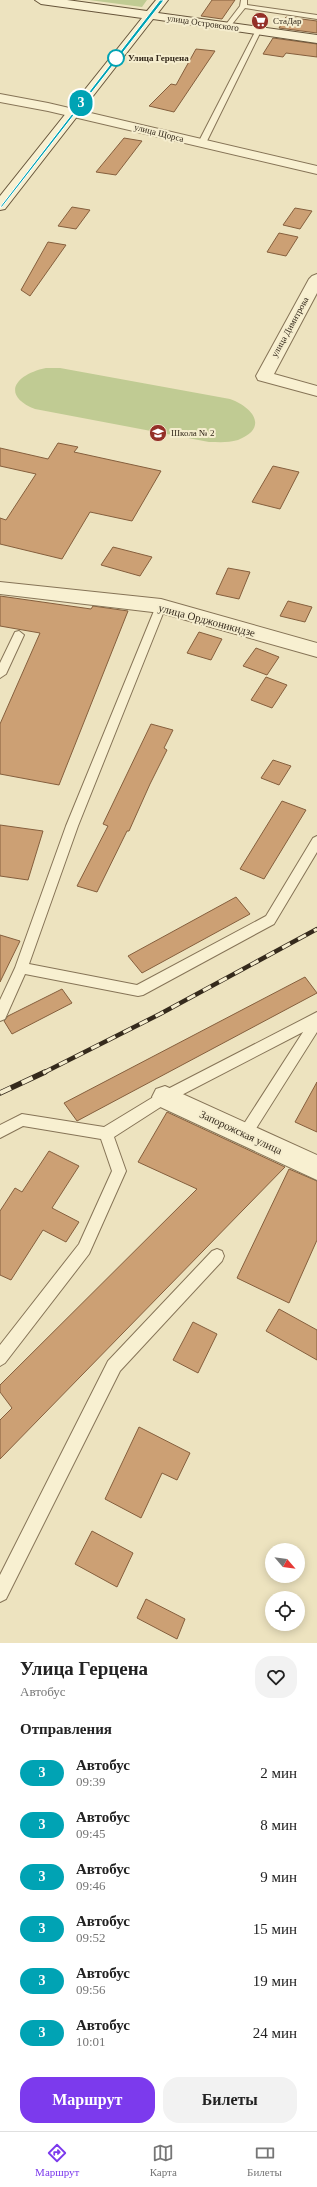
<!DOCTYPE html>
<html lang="ru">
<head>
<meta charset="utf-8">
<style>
  :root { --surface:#fff; --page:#f2f2f2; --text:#222; --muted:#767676; --line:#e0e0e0; --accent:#7c3aed }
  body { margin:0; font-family:Georgia,serif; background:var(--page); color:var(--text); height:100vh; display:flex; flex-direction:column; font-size:15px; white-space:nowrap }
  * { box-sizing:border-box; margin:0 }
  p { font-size:13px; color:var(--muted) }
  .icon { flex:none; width:22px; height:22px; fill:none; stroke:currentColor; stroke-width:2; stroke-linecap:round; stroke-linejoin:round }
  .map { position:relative; height:1643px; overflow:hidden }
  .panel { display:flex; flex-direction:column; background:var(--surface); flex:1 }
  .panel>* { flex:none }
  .badge { padding:0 8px; border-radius:13px; font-size:14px; line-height:26px }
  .needle { width:26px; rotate:118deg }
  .fabs { position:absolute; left:265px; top:1543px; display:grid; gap:8px }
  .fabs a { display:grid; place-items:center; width:40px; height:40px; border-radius:50%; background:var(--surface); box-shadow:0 2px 10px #0003; font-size:20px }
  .map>.badge { position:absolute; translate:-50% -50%; box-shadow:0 0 0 2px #fff }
  h2 { padding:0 20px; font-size:15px; line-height:36px }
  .round { display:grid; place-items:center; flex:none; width:42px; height:42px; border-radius:16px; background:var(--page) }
  .summary { display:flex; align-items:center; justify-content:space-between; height:68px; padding:0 20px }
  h1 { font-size:19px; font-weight:700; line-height:30px }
  .action { display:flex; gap:8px; margin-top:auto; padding:8px 20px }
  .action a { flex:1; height:46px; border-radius:16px; background:var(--accent); color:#fff; font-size:16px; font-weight:700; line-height:46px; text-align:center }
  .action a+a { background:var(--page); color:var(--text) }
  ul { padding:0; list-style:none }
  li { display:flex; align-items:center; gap:12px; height:52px; padding:0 20px }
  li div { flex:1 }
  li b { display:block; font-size:15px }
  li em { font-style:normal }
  li .badge { min-width:44px; font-weight:700; text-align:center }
  .menu { display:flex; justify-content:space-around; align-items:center; height:56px; border-top:1px solid var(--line); background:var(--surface); font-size:11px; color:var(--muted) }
  .menu a { display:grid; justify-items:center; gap:2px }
  .menu .on { color:var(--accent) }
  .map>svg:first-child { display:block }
</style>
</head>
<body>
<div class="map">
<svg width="317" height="1643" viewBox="0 0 317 1643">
  <rect width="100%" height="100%" fill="#ede3bf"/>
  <path fill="#c0cb93" d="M89 0H147L142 7Z
    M46 368H60L230 399C253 407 269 428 238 440 228 443 219 442 209 442L35 409C0 395 16 374 46 368Z"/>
  <path fill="#cca074" stroke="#855f3d" d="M212 0H235L222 19 201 16Z
    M286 17 317 21V33L279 28Z
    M273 38 317 44V57L286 53 283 57 263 54Z
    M196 49 215 51 174 112 149 106 171 84 176 85Z
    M124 138 142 141 116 175 96 172Z
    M72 207 90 210 76 229 58 226Z
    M295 208 312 211 300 229 283 225Z
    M279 233 298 237 286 256 267 252Z
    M48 242 66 245 30 296 21 290Z
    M58 443 78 447 74 452 161 471 132 521 90 512 62 559 0 544V518L6 520 36 474 0 466V448L48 459Z
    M273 466 299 472 280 509 252 502Z
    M113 547 152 557 140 576 101 565Z
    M228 568 250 572 239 599 216 594Z
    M0 596 91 609 93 606 128 611 59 785 0 774V724L40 633 0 626Z
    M288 601 312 607 305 622 280 616Z
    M199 632 222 639 211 660 187 653Z
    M256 648 279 657 267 675 243 666Z
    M266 677 287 685 272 708 251 700Z
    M151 724 173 730 164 748 167 750 150 784 129 831H127L97 892 77 886 108 826 103 824Z
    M273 760 291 766 279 785 261 778Z
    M282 801 306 810 264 879 240 869Z
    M0 825 43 831 28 880 0 876Z
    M236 897 250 914 142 973 128 956Z
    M0 935 20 941 0 982Z
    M305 977 317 993 77 1121 64 1103Z
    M62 989 72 1003 12 1034 4 1021 8 1016Z
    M317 1082V1132L295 1122Z
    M167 1112 285 1167 0 1459V1420L12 1408 0 1392V1385L197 1189 138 1162Z
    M49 1151 79 1166 52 1208 79 1222 66 1242 43 1230 11 1280 0 1275V1211L15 1188 22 1192Z
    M289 1169 317 1181V1240L289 1303 237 1278Z
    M279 1309 317 1330V1360L266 1331Z
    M193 1322 217 1334 198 1373 173 1360Z
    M139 1427 190 1453 177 1480 162 1473 141 1518 105 1499Z
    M92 1531 133 1553 117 1587 75 1564Z
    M146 1599 185 1619 177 1639 137 1618Z"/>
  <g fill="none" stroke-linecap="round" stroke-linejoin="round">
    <defs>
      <path id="lane" d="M241 0H247V5L317 15V19L245 8 229 28H225L224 27 240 6Z
        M256 30 261 31 206 143 199 145 198 143Z
        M161 602 166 606 78 826 29 964 137 985 266 916 313 838 317 836V852L274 924 143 995 138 996 25 974 5 1019 0 1021V1000L15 968 66 826 156 606Z
        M19 631 24 635 6 674 0 678V663L15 632Z
        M317 1012V1032L250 1138 245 1140 240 1138 238 1134 240 1130 303 1032 170 1101 114 1137 126 1171 89 1254 5 1363 0 1366V1345L79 1244 112 1171 101 1139 23 1126 0 1138V1125L22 1114 104 1127 160 1093Z
        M217 1249 222 1251 224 1256 222 1261 120 1371 6 1599 0 1602V1575L108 1361 212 1251Z"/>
      <path id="street" d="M0 94 48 103 317 166V174L48 111 0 102Z
        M317 274V293L274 374 317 386V396L258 380 256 376 309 279 312 276Z
        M0 582 161 599 317 643V657L161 613 0 594Z
        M165 1086 317 1155V1180L156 1105 152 1097 156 1089Z"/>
      <path id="secondary" d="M35 0H67L147 11 156 0H168L158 13 317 35V43L153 19 5 209 0 210V196L142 18 41 4Z"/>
    </defs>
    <use href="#lane" stroke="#867457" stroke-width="2"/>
    <use href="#street" stroke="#867457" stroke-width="2"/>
    <use href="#secondary" stroke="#67553b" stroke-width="2"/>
    <use href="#lane" fill="#f8f0d1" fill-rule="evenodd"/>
    <use href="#street" fill="#f8f0d1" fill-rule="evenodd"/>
    <use href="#secondary" fill="#f8f0d1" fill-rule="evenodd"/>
    <defs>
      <path id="rail-far1" d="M43 1073 160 1014 317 929"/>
      <path id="rail" d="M0 1093 45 1072"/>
    </defs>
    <use href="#rail-far1" stroke="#352a1c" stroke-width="4.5"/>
    <use href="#rail" stroke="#352a1c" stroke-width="5.5"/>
    <use href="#rail-far1" stroke="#f5edce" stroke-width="3" stroke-dasharray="9" stroke-linecap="butt"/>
    <use href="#rail" stroke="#f5edce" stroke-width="4" stroke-dasharray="12" stroke-linecap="butt"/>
  </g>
  <path fill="#00a3b4" stroke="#fff" d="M160 0H164L2 207H0Z"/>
  <defs>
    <symbol id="supermarket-disc" viewBox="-11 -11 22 22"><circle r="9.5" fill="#943028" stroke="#f5edce"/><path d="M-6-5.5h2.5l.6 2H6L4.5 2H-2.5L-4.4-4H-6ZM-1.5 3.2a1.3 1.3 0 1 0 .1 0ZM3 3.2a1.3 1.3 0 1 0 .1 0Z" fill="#fff"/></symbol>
    <symbol id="school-disc" viewBox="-11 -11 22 22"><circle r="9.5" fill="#943028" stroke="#f5edce"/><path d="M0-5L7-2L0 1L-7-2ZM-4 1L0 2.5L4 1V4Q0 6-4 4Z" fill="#fff"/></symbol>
  </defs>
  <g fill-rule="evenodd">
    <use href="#supermarket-disc" x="250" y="11" width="20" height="20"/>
    <use href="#school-disc" x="148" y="423" width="20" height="20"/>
  </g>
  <circle fill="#fff" stroke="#00a3b4" stroke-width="2" cx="116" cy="58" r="8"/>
  <g text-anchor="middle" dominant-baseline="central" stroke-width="4" stroke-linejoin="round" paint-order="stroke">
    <g font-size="9" fill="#352a1c" stroke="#f5edce" text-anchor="start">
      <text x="273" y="21">СтаДар</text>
      <text x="171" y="433">Школа № 2</text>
    </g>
    <g font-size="9" fill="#352a1c" stroke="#f5edce">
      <text transform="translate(203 23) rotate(8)">улица Островского</text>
      <text transform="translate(159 133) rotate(14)">улица Щорса</text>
      <text transform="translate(290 327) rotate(-61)">улица Димитрова</text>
    </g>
    <g font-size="9" font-weight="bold" fill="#352a1c" stroke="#f5edce" text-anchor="start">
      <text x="128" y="58">Улица Герцена</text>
    </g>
    <g font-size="11" fill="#352a1c" stroke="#f5edce">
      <text transform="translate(207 620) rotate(15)">улица Орджоникидзе</text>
      <text transform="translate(241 1132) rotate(25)">Запорожская улица</text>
    </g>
  </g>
</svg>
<div class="fabs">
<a><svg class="needle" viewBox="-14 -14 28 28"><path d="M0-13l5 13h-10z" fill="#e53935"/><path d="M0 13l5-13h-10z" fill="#767676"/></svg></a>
<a><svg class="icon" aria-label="locate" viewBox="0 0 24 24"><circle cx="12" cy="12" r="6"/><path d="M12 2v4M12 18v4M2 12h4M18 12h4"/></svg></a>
</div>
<b class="badge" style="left:81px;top:103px;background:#00a3b4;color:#fff">3</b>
</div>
<section class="panel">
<div class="summary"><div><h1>Улица Герцена</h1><p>Автобус</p></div><a class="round"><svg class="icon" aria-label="heart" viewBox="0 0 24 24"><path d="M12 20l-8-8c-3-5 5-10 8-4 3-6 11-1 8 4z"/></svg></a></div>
<h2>Отправления</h2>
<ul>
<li><span class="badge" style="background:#00a3b4;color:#fff">3</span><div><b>Автобус</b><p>09:39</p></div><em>2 мин</em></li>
<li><span class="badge" style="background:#00a3b4;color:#fff">3</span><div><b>Автобус</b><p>09:45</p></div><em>8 мин</em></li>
<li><span class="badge" style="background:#00a3b4;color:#fff">3</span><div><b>Автобус</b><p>09:46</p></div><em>9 мин</em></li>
<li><span class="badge" style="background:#00a3b4;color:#fff">3</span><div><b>Автобус</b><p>09:52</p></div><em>15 мин</em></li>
<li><span class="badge" style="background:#00a3b4;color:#fff">3</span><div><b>Автобус</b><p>09:56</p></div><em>19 мин</em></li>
<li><span class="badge" style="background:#00a3b4;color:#fff">3</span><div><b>Автобус</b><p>10:01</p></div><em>24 мин</em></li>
</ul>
<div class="action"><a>Маршрут</a><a>Билеты</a></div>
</section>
<nav class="menu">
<a class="on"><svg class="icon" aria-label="directions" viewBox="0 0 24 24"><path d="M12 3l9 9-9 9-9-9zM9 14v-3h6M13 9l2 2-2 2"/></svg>Маршрут</a>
<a><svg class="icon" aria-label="map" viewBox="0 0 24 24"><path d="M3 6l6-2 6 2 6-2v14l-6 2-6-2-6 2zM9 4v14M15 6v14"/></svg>Карта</a>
<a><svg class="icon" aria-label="tickets" viewBox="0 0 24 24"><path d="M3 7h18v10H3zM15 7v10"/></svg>Билеты</a>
</nav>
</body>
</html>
